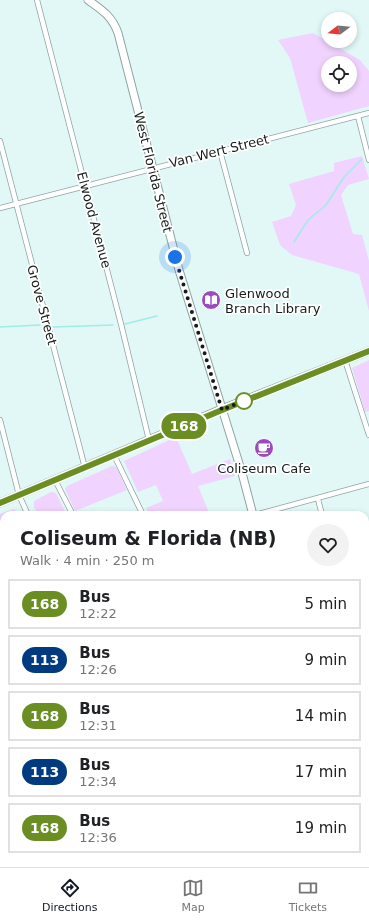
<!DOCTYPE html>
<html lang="en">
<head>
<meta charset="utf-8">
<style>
  :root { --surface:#fff; --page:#f2f2f2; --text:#202124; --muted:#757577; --line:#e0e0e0; --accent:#111827 }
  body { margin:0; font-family:"DejaVu Sans",sans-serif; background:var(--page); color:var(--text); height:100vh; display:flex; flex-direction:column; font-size:15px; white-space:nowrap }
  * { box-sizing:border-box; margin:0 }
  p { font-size:13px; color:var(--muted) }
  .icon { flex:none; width:22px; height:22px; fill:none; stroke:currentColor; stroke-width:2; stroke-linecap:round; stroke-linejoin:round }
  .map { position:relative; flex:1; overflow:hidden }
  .side { position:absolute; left:0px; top:511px; width:369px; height:356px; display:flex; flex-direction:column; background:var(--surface); border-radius:12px 12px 0 0; box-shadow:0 2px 6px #0003 }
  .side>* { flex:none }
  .badge { padding:0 8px; border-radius:13px; font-size:14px; line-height:26px }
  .needle { width:26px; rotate:254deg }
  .fabs { position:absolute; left:321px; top:12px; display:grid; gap:8px }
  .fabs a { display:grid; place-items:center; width:36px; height:36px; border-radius:50%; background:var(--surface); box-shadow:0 2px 6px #0003; font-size:20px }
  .you { position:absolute; width:20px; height:20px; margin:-10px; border:3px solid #fff; border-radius:50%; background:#1a73e8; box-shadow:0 0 0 6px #1a73e833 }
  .map>.badge { position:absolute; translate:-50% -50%; box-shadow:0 0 0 2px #fff }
  .round { display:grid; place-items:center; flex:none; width:42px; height:42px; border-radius:21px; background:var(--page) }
  .head { display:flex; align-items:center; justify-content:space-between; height:68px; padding:0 20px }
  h1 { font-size:19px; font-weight:600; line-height:30px }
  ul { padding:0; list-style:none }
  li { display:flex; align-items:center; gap:12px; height:50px; margin:0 8px 6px; padding:0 12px; border:2px solid var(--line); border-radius:0px }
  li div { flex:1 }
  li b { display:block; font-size:15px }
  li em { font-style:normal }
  li .badge { min-width:44px; font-weight:700; text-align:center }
  .tab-bar { display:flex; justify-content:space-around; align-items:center; height:56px; border-top:1px solid var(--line); background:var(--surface); font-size:11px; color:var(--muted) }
  .tab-bar a { display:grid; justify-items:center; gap:2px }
  .tab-bar .on { color:var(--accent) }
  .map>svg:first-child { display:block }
</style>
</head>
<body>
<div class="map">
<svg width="369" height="867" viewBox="0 0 369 867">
  <rect width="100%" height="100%" fill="#e2f8f6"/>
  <path fill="#f0d3fe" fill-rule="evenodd" d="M313 33 360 60 369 71V106L308 123 290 58 278 40ZM328 63H350V85H328Z
    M362 156 369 179 348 185 341 195 353 234 362 235 369 261V311L359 274 292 255 280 245 272 222 291 216 296 205 289 184 334 171V163Z
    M369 360V411L365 412 352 368Z
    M176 437 192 474 230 459 235 476 198 486 210 515H149L146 508 163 501 156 485 138 492 124 461Z
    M112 466 116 467 127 490 75 511 65 489 67 486Z
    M51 492 56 493 67 515H38L34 507V501Z
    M14 509 19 515H4V863H91V867H0V514Z"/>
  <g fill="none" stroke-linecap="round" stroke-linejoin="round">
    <path stroke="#9fece8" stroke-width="1.5" d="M294 242 308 220 326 205 344 177 362 159
      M125 324 157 316
      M0 327 40 325
      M53 327 113 325"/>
    <defs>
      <path id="minor" d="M37 0 121 324 149 440
        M358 116 369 160
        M0 141 85 468
        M220 151 247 253
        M0 208 369 113
        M345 360 369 435
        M0 420 19 495 28 515
        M114 455 143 515
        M55 480 73 515
        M318 499 322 515
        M255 515 369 484
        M365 561 369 563
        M365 637 369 636
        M99 863V867
        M231 863V867
        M134 867 149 863"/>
      <path id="secondary" d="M88 0C102 10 112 16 118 33L179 270 242 473 253 515
        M0 503 222 409 369 351
        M365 851 369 867"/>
    </defs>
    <use href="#minor" stroke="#8fa4a2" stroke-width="6"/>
    <use href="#secondary" stroke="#8fa4a2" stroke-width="9"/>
    <use href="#minor" stroke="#fff" stroke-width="4.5"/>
    <use href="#secondary" stroke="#fff" stroke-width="7"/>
  </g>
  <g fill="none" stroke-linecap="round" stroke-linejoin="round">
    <defs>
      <path id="line" d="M0 503 222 410 369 351"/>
    </defs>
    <use href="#line" stroke="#fff" stroke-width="9"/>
    <use href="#line" stroke="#6b8e23" stroke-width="6"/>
    <path stroke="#151d1c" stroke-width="4" stroke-dasharray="0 7.2" d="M175 257 222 410 246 400 244 401"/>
  </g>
  <defs>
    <symbol id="library-disc" viewBox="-11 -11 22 22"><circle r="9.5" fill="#9b4cbc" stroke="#fff"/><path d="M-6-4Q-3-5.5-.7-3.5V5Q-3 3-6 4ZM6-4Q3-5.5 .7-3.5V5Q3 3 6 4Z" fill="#fff"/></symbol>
    <symbol id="cafe-disc" viewBox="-11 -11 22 22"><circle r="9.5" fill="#9b4cbc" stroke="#fff"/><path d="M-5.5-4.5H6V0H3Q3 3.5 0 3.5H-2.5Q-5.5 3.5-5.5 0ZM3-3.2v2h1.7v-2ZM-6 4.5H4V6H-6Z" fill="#fff"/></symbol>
  </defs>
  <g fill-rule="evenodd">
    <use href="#library-disc" x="200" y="289" width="22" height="22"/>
    <use href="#cafe-disc" x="253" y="437" width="22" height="22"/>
  </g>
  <circle fill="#fff" stroke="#6b8e23" stroke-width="2" cx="244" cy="401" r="8"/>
  <g text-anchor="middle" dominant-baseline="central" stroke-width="3.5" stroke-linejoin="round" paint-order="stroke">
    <g font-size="13" fill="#151d1c" stroke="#fff">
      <text transform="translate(219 151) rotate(-14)">Van Wert Street</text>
      <text transform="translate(153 172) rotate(76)">West Florida Street</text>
      <text transform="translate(94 220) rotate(75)">Elwood Avenue</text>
      <text transform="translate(42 305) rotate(75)">Grove Street</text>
    </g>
    <g font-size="13" fill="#151d1c" stroke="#fff" text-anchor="start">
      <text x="225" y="293">Glenwood<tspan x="225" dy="15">Branch Library</tspan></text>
      <text x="264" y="468" text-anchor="middle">Coliseum Cafe</text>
    </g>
  </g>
</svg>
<div class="fabs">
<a><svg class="needle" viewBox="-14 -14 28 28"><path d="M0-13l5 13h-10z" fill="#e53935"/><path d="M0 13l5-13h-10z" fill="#757577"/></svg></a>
<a><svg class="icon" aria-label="locate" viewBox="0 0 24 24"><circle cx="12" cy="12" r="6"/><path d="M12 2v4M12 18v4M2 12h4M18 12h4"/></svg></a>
</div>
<div class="you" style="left:175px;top:257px"></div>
<b class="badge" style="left:184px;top:426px;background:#6b8e23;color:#fff">168</b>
<section class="side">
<div class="head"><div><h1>Coliseum &amp; Florida (NB)</h1><p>Walk · 4 min · 250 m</p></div><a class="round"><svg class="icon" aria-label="heart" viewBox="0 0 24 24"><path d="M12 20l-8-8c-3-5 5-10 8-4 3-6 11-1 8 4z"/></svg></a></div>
<ul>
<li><span class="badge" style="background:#6b8e23;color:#fff">168</span><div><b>Bus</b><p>12:22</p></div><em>5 min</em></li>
<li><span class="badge" style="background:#003b80;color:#fff">113</span><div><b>Bus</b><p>12:26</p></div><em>9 min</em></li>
<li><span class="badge" style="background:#6b8e23;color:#fff">168</span><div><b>Bus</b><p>12:31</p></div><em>14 min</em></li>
<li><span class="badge" style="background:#003b80;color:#fff">113</span><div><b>Bus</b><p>12:34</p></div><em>17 min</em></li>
<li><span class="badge" style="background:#6b8e23;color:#fff">168</span><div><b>Bus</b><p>12:36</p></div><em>19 min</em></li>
</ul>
</section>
</div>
<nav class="tab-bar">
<a class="on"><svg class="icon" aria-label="directions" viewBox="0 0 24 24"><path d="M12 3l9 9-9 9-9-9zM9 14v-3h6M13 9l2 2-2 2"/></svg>Directions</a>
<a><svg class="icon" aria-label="map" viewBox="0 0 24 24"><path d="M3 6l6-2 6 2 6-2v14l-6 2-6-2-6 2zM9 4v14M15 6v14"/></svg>Map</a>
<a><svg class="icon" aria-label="tickets" viewBox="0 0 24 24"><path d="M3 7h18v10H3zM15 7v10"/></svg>Tickets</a>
</nav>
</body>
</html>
